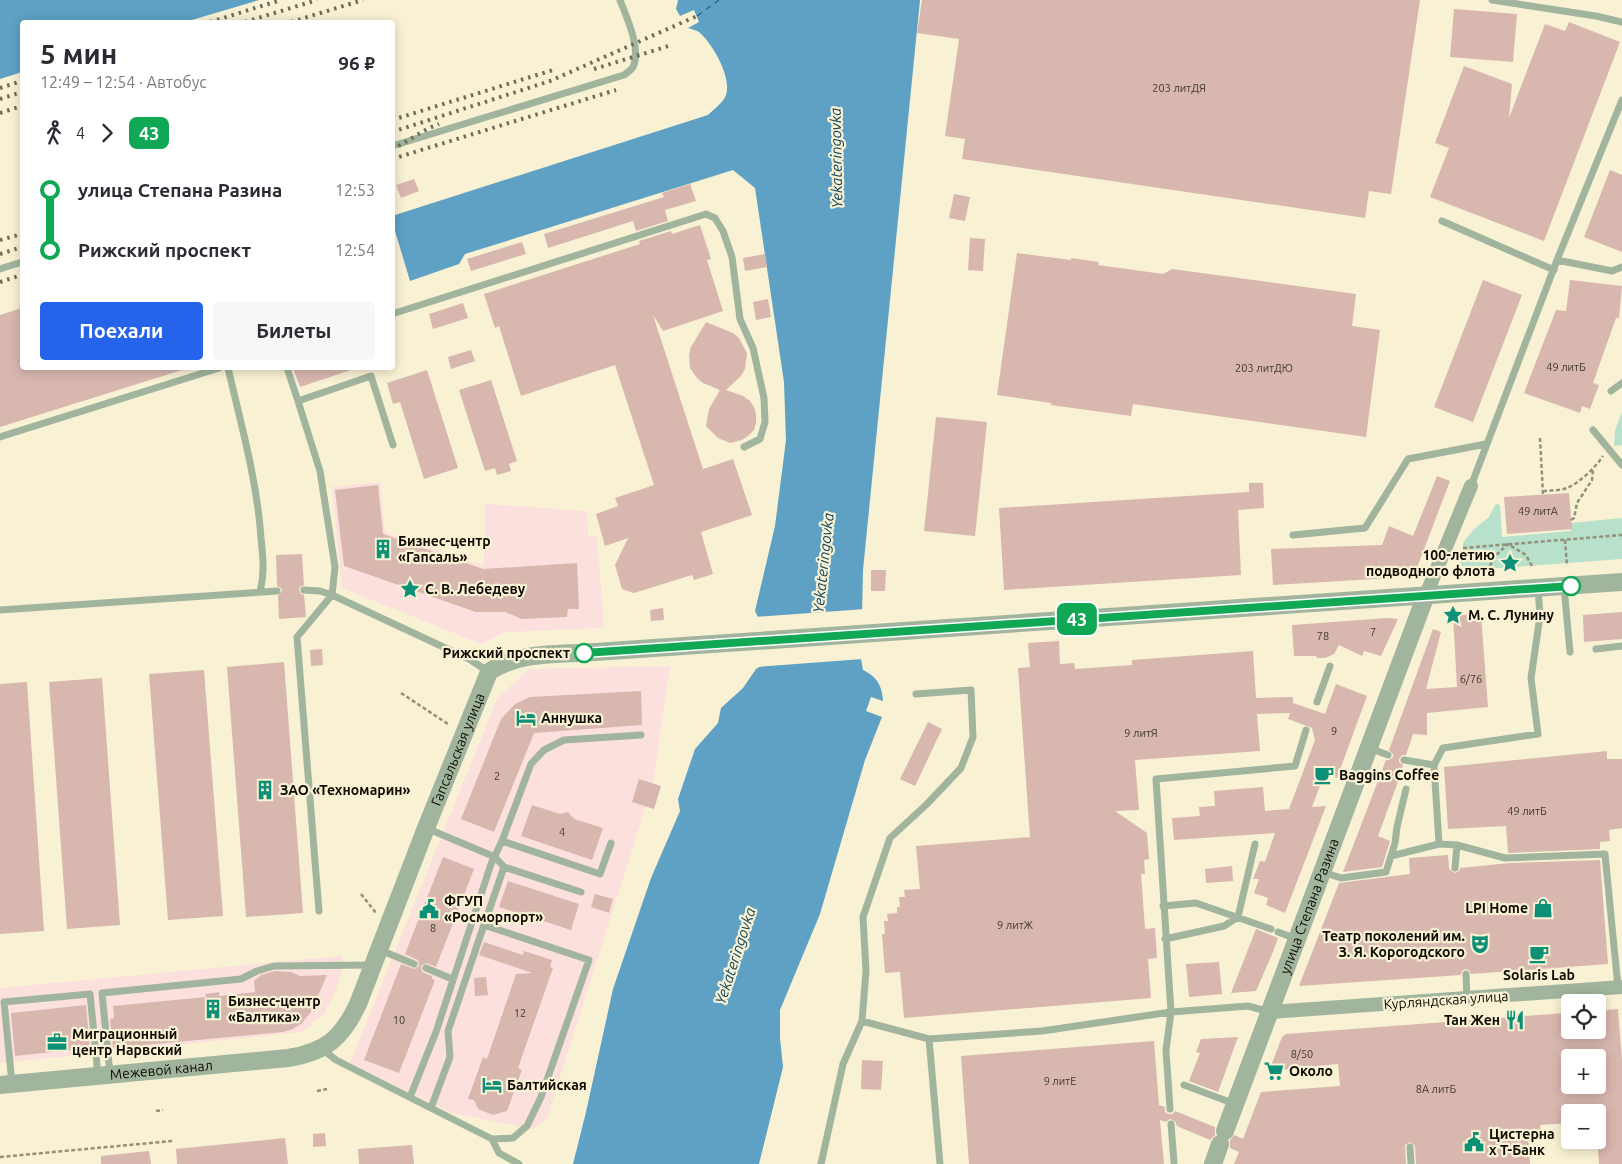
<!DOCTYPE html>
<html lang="ru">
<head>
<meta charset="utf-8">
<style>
  :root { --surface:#fff; --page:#f7f7f7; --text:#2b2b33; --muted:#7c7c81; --accent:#2563eb }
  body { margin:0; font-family:Ubuntu,sans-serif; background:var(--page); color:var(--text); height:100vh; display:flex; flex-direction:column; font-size:19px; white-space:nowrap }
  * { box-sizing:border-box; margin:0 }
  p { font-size:16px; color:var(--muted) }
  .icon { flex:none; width:28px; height:28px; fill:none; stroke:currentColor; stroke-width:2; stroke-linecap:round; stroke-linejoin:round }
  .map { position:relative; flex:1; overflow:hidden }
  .side { position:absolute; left:20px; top:20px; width:375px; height:350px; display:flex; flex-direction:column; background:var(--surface); border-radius:5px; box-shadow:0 2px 12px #0003 }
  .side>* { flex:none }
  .badge { padding:0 10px; border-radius:8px; font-size:18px; line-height:32px }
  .fabs { position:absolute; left:1561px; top:994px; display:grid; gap:10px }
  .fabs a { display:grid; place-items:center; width:45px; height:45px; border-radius:5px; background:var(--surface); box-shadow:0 2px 12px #0003; font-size:25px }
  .map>.badge { position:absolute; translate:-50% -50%; box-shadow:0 0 0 2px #fff }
  .legs { display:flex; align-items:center; gap:8px; height:55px; padding:0 20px; font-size:16px }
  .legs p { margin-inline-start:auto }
  .head { display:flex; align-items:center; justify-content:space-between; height:85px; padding:0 20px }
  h1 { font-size:28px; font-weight:700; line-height:38px }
  .action { display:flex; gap:10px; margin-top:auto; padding:10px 20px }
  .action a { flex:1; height:58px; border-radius:5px; background:var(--accent); color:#fff; font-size:20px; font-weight:700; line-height:58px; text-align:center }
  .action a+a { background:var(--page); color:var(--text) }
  ul { padding:0 20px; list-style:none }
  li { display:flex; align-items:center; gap:18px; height:60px; font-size:19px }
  li i { display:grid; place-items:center; width:8px; height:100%; margin:0 6px; background:currentColor }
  li i::after { content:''; width:12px; height:12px; margin:-6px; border:4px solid; border-radius:50%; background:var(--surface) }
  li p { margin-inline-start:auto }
  li:first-child i { background:linear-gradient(#0000 50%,currentColor 0) }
  li:last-child i { background:linear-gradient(currentColor 50%,#0000 0) }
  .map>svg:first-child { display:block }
</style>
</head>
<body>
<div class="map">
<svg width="1622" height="1164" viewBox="0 0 1622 1164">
  <rect width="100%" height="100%" fill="#f9f1d3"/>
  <path fill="#fbe0de" d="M380 482 385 532 484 566 485 504 587 511 588 537 597 536 604 628 505 632 481 644 342 588 332 487Z
    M670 666 653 784 547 1118 533 1129 451 1113 350 1063 497 699 529 669Z
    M342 956 341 972 336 990 325 1013 302 1032 0 1063V988Z"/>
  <path fill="#b7e1cb" d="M1622 412V445L1614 446 1615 431Z
    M1496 504 1500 505 1502 537 1571 531V523L1622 518V559L1486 569C1474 569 1461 574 1459 557L1463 551V543L1474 529 1488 518Z"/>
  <path fill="#5ea1c4" d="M0 0H259L185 22H22V72L0 79Z
    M678 0H920L863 570 861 659 863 670C877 677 882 685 883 701L871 697 866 711 882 717 865 760 820 914 780 1010V1038L783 1067 759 1164H573L586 1112 613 989 651 878 680 811 678 799 695 749 718 723 721 708 743 688 756 669 761 666 758 617 755 611 775 526 786 440 784 382 755 188 733 170 465 254 459 264 410 281 393 224 392 216 708 115C714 109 723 103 726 95 732 77 712 43 699 32 696 30 691 29 688 28L699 22 694 10 680 16 676 9Z"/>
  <path fill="#f9f1d3" d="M865 609 863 659 756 667 758 665 755 617Z"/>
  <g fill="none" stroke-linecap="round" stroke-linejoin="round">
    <path stroke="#0e465f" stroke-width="1" stroke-dasharray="6 5" stroke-linecap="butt" d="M697 16 719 0"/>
  </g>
  <path fill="#d8b7af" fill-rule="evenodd" d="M922 0H1420L1391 194 1369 191 1365 218 962 159 965 139 945 136 959 39 917 33Z
    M1454 9 1517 14 1513 62 1450 57Z
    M1569 22 1620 42 1544 241 1430 197 1449 148 1435 143 1464 66 1512 84 1509 118 1545 24 1565 31Z
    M1610 170 1622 175V252L1584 237Z
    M414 179 419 191 401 198 396 185Z
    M690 184 696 201 665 210 668 221 636 231 633 221 548 248 544 234 664 197 662 193Z
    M954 194 970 197 965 221 949 218Z
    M700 225 711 259 707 260 723 311 663 331 653 315 703 469 733 459 752 515 701 532 713 574 694 580 692 575 634 593 622 589 615 565 628 538 605 546 596 514 618 506 615 498 654 485 615 365 521 396 499 326 495 328 484 294 640 244 639 241 671 231 672 234Z
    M970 238 985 239 983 271 968 270Z
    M522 242 526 254 471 271 467 259Z
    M1017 253 1071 260V258L1099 262 1098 265 1163 274 1172 269 1356 294 1352 326 1380 330 1366 437 1133 404 1131 416 1051 405V403L997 395Z
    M765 254 767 267 745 271 743 258Z
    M1483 280 1522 295 1473 422 1434 407Z
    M1570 280 1622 286 1619 318H1616L1593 383 1599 385 1590 409 1582 406 1580 413 1524 393 1556 310 1566 311Z
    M768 299 771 317 756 320 753 302Z
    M463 303 468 318 433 329 429 314Z
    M22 308V368H181L182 370 0 427V315Z
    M706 322 733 333 739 338 747 353 745 369 741 376 726 390 743 396 750 401 754 407 756 414V423L754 430 748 436 742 440 730 443 718 438 706 426 709 409 720 390 703 383 697 378 690 368 689 355 691 347Z
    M471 350 475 361 451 369 448 357Z
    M293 368H351V370L300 387Z
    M427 370 458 468 424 479 400 402 393 404 387 383Z
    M491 380 517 461 509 464 511 471 497 475 495 468 485 471 459 390Z
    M936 417 987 422 975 536 924 531Z
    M1437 476 1450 481 1415 573 1409 577 1273 585 1271 549 1382 545 1389 526 1413 536Z
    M1249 483H1263L1264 508 1238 510 1241 575 1004 590 999 508 1249 492Z
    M378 485 383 534 483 569 577 563 579 609H568L567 617 522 619 505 612H476L344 566 335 490Z
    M1569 493 1572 529 1507 534 1504 497Z
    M302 554 304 585 300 587 299 590 301 594 304 595 306 617 279 619 278 596 282 591 281 588 277 586 276 555Z
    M871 570H886L885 591H871Z
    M663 608 664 620 651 621 650 610Z
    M1622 612V639L1584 642 1583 615Z
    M1453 615H1481L1488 707 1427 713V735L1413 734 1406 755H1402L1399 759V762L1403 765 1399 779 1378 836 1390 841 1382 867 1343 872 1386 760H1389L1393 757V754L1389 750 1433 629 1441 632 1426 689 1457 687Z
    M1387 618 1398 619 1381 656 1364 651 1362 656 1339 645 1334 654 1325 658H1317L1316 656H1294L1292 625Z
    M1059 641 1060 664 1074 663 1075 669 1132 665V660L1253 651 1256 698 1293 697V703L1325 714 1336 684 1367 696 1337 778 1327 774 1326 779 1323 778 1312 807 1326 806 1285 913 1266 905 1268 898 1254 893 1259 879H1253L1260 861 1265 862 1275 833 1174 840 1172 818 1200 816 1199 807 1215 806 1214 791 1263 787 1265 811 1289 809 1315 740 1312 728 1288 719 1290 713 1257 714 1260 751 1135 760 1139 810 1115 811 1147 833 1149 859 1144 860 1145 874H1141L1145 929 1155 928 1157 958 1148 959 1151 998 904 1018 900 972 885 973 882 934H885L884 921H888L887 914 897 913V907H900L899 897H905L904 890 920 889 916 846 1030 837 1018 668 1030 667 1028 643Z
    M322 649 323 665 311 666 310 650Z
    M284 662 303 913 246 917 227 667Z
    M204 670 223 916 168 920 149 674Z
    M102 678 120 925 67 929 49 682Z
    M27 682 44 931 0 934V684Z
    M641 691 642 725 534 733 494 832 461 819 501 719 515 704 530 697Z
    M928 722 942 729 915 786 900 779Z
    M1607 751V759H1622V828L1609 830 1610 841 1600 842V849L1508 853 1506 826 1448 829 1444 767Z
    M639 779 661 786 654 809 632 802Z
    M532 805 560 814 568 812 574 819 603 828 592 860 521 836Z
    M1448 855 1449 869 1455 873 1459 871 1460 868 1510 863 1600 860 1608 964 1471 974 1469 970 1465 969 1462 971 1461 975 1299 986 1339 883 1410 874 1409 858Z
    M443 857 474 869 436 967 426 963 421 966 422 972 432 976V979L435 980 399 1073 364 1060 401 964 414 969 419 966 418 960 405 954Z
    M1232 866 1233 881 1206 883 1205 869Z
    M508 881 579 904 571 930 540 920 539 923 528 920 529 917 499 907Z
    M595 894 613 899 609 913 591 907Z
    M1256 929 1278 938 1273 952 1256 991 1231 993Z
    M484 942 523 955 524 951 552 960 550 967 553 968 518 1068 522 1070 507 1111 493 1115 478 1109 474 1100 468 1099 483 1057 487 1059 516 974 532 973 479 955Z
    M1219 962 1222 994 1189 997 1186 964Z
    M275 971 291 972 300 976 327 975 311 1012 301 1024 293 1029 283 1032 113 1048 110 1019 114 1018 113 1006 206 997 205 994 219 992V996L255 992 254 981 261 975Z
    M486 977 488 995 475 996 474 978Z
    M86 1005 90 1048 15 1056 11 1013Z
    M1618 1009 1622 1060V1164H1599L1597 1140 1598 1112H1570V1123L1540 1125 1541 1133 1528 1134 1530 1164H1416L1415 1146 1410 1142 1405 1145 1406 1164H1234L1239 1152 1230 1148V1140L1234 1135 1243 1139 1261 1092 1340 1086 1338 1064 1269 1071 1282 1037 1286 1034 1565 1013 1566 1030H1598V1013L1603 1015 1607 1010ZM1568 1058H1598V1085H1570Z
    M1238 1037 1218 1092 1189 1081 1200 1053 1196 1052 1201 1039Z
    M1154 1041 1159 1105 1165 1107V1112L1168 1114H1173L1175 1111 1215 1127V1135L1210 1140 1177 1126 1175 1121 1170 1119 1166 1122 1160 1120 1164 1164H969L961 1056Z
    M862 1060 883 1061 881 1090 861 1089Z
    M325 1133 326 1146 313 1147V1134Z
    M285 1138 288 1164H177L176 1149Z
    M412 1145 414 1164H359L358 1149Z
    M149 1151 151 1164H101V1156Z"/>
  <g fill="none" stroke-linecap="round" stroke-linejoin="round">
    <path stroke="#958f7a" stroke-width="2.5" stroke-dasharray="4 2.5" stroke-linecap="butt" d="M1540 438 1543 494
      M1543 491C1551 490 1560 491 1567 488 1578 484 1596 467 1603 456
      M1571 520 1574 518 1577 503 1592 480 1593 469
      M1565 540 1567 566
      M1463 548 1622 535
      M1488 572 1493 558 1508 544 1526 555 1533 568
      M401 693 448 724
      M361 894 376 913
      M1510 971 1511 978
      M317 1091 327 1089
      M156 1111 163 1110
      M0 1157 172 1141"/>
    <path stroke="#a1b49d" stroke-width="7" d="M1492 0 1596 16 1622 22
      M392 146 624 75C627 73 631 70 633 67 642 50 626 16 620 0
      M1442 221 1554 270
      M1557 260 1612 271 1622 267
      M0 269 22 262
      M392 314 706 214 715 218 723 231 732 257 740 319 753 348 764 398 765 422 760 439 744 447
      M228 368C241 424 257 480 261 538 263 558 265 572 260 592
      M287 368 298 401
      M1611 391 1622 383
      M1593 430 1622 465
      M0 437 219 368
      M1471 486 1557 260 1622 100
      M1293 535 1365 528 1408 459 1486 444
      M1564 587 1570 652
      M304 590 320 591 332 595 469 659 489 672
      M0 610 277 591
      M1596 649 1622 646
      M916 694 971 690 973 737 961 768 927 804 890 838 863 917 866 971 862 1021 929 1039 1042 1031 1171 1012 1248 1006 1270 1012
      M1317 702 1330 666
      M1369 748 1388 755
      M1404 760 1434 765 1439 844
      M1434 765 1443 748 1538 734 1531 678 1540 616 1538 588
      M426 828 495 857 504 867 581 892
      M502 841 600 874 611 843
      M1391 856 1439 844 1457 845 1505 858 1605 854 1618 987
      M1455 868 1457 845
      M1323 872 1341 878 1386 872 1395 843 1397 827 1406 789
      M1163 906 1196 903 1271 929
      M319 911 297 637 332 595 335 567 320 471 298 401 371 376 393 445
      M1278 932 1297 939
      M1165 939 1224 926 1238 917 1255 844
      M380 950 414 964
      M426 968 452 979
      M1466 974 1467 999
      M1599 989 1602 1010
      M929 1039 940 1164
      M322 1049 336 1060 492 1139 513 1138 527 1126 541 1097 589 960 484 925 504 867
      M110 1074 102 993 241 979 257 971 274 966 372 965
      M12 1083 4 1002 90 994 98 1075
      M1184 1085 1235 1104
      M410 1097 436 1032 491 864 502 841 531 764 544 750 564 740 641 735
      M431 1108 450 1057 448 1031 484 925
      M1170 1109 1166 1050 1171 1012 1156 779 1295 766 1306 730
      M1171 1124 1174 1162
      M492 1139 499 1153 519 1164
      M1410 1147 1411 1164
      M821 1164 843 1064 862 1021"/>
    <path stroke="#a1b49d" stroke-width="14" d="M1426 595 1471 486
      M1270 1012 1622 987"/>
    <g stroke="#a1b49d" stroke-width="18">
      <path id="s1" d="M0 1085 288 1058C326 1052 342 1038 358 1004L426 828 489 672C518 651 560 655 595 652L1622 582"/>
      <path id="s2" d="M1225 1131 1426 595"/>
      <path d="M1213 1164 1220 1144"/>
    </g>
    <path stroke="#716c5a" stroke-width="4" stroke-dasharray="2.5 5" stroke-linecap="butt" d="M210 22 281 0
      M245 22 317 0
      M291 22 363 0
      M594 69 672 45
      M0 88 22 81
      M0 99 22 92
      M0 113 22 106
      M392 120 553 70
      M392 132 550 81 697 16
      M392 150 427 129 439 124
      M392 159 616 90
      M0 240 22 234
      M0 254 22 247
      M0 282 22 275"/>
  </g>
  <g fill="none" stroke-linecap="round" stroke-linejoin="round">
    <defs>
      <path id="line-1" d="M584 653 1571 586"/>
    </defs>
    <use href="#line-1" stroke="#fff" stroke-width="11"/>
    <use href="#line-1" stroke="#10a855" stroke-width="8"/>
  </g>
  <defs>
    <symbol id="building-bare" viewBox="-9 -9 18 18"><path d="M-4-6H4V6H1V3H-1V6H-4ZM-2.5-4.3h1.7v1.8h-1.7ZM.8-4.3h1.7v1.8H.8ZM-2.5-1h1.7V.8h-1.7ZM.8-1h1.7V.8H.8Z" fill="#0c9078" stroke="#f9f1d3" stroke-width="2.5" paint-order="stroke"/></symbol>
    <symbol id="sight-bare" viewBox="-9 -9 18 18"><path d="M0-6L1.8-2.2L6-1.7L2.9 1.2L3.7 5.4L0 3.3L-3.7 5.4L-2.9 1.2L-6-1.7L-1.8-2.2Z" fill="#0c9078" stroke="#f9f1d3" stroke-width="2.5" paint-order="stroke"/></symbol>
    <symbol id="hotel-bare" viewBox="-9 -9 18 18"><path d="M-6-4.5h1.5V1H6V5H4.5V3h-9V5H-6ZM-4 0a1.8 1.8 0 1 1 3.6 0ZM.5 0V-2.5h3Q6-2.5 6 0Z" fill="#0c9078" stroke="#f9f1d3" stroke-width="2.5" paint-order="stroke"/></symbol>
    <symbol id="cafe-bare" viewBox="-9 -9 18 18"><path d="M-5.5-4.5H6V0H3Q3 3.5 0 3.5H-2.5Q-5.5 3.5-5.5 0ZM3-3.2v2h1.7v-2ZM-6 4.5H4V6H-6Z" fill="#0c9078" stroke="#f9f1d3" stroke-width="2.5" paint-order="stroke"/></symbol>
    <symbol id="shop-bare" viewBox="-9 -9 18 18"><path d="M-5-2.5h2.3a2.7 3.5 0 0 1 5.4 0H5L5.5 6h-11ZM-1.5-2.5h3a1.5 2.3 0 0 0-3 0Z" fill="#0c9078" stroke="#f9f1d3" stroke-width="2.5" paint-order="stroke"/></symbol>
    <symbol id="civic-bare" viewBox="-9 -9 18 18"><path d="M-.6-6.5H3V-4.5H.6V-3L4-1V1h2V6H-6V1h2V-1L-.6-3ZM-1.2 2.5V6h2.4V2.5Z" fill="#0c9078" stroke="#f9f1d3" stroke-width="2.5" paint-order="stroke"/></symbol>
    <symbol id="theatre-bare" viewBox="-9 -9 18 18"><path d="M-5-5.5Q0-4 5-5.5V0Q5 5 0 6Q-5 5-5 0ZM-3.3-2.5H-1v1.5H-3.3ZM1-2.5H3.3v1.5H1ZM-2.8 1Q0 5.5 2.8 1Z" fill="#0c9078" stroke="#f9f1d3" stroke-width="2.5" paint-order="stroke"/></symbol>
    <symbol id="restaurant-bare" viewBox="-9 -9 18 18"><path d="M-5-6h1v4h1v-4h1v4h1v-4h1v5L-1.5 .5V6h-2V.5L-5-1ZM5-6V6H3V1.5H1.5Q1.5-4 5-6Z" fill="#0c9078" stroke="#f9f1d3" stroke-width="2.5" paint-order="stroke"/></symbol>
    <symbol id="office-bare" viewBox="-9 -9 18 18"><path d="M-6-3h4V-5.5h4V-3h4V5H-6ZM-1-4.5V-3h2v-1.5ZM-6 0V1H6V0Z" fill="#0c9078" stroke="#f9f1d3" stroke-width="2.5" paint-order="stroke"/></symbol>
    <symbol id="supermarket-bare" viewBox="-9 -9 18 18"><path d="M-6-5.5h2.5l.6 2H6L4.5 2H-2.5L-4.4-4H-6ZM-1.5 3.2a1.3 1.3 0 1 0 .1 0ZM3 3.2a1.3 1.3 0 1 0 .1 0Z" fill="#0c9078" stroke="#f9f1d3" stroke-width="2.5" paint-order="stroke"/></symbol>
  </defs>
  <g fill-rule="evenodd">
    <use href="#building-bare" x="369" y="535" width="28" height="28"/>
    <use href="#sight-bare" x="1496" y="549" width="28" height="28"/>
    <use href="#sight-bare" x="396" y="575" width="28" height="28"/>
    <use href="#sight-bare" x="1439" y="601" width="28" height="28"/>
    <use href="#hotel-bare" x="512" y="704" width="28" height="28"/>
    <use href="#cafe-bare" x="1310" y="761" width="28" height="28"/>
    <use href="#building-bare" x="251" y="776" width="28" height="28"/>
    <use href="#shop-bare" x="1529" y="894" width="28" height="28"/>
    <use href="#civic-bare" x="415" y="895" width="28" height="28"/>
    <use href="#theatre-bare" x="1466" y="930" width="28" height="28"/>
    <use href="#cafe-bare" x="1525" y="940" width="28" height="28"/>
    <use href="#building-bare" x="199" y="995" width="28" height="28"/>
    <use href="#restaurant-bare" x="1501" y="1006" width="28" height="28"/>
    <use href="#office-bare" x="43" y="1028" width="28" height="28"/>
    <use href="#supermarket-bare" x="1260" y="1057" width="28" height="28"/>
    <use href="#hotel-bare" x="478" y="1071" width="28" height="28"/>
    <use href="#civic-bare" x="1460" y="1128" width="28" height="28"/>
  </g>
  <g fill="#fff" stroke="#10a855" stroke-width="2.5">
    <circle cx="1571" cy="586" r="9"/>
    <circle cx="584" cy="653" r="9"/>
  </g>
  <g text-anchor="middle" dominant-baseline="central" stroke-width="4.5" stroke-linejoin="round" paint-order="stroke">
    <g font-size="11" fill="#40372e">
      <text x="1179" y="88">203 литДЯ</text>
      <text x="1566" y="367">49 литБ</text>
      <text x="1264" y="368">203 литДЮ</text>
      <text x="1538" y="511">49 литА</text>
      <text x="1373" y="632">7</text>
      <text x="1323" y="636">78</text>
      <text x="1471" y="679">6/76</text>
      <text x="1334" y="731">9</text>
      <text x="1141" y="733">9 литЯ</text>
      <text x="497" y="776">2</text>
      <text x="1527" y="811">49 литБ</text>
      <text x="562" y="832">4</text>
      <text x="1015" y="925">9 литЖ</text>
      <text x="433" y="928">8</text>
      <text x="520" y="1013">12</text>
      <text x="399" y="1020">10</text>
      <text x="1302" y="1054">8/50</text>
      <text x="1060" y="1081">9 литЕ</text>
      <text x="1436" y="1089">8А литБ</text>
    </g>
    <g font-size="14" font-weight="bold" fill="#0e0c03" stroke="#f9f1d3" text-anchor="start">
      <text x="398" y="541">Бизнес-центр<tspan x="398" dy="16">«Гапсаль»</tspan></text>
      <text x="1495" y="555" text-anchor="end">100-летию<tspan x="1495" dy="16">подводного флота</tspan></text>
      <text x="425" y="589">С. В. Лебедеву</text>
      <text x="1468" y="615">М. С. Лунину</text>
      <text x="541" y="718">Аннушка</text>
      <text x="1339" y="775">Baggins Coffee</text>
      <text x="280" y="790">ЗАО «Техномарин»</text>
      <text x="444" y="901">ФГУП<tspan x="444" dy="16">«Росморпорт»</tspan></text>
      <text x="1528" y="908" text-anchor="end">LPI Home</text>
      <text x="1465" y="936" text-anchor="end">Театр поколений им.<tspan x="1465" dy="16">З. Я. Корогодского</tspan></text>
      <text x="1539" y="975" text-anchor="middle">Solaris Lab</text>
      <text x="228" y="1001">Бизнес-центр<tspan x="228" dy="16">«Балтика»</tspan></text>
      <text x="1500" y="1020" text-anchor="end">Тан Жен</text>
      <text x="72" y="1034">Миграционный<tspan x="72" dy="16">центр Нарвский</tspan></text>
      <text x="1289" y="1071">Около</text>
      <text x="507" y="1085">Балтийская</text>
      <text x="1489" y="1134">Цистерна<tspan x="1489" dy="16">х Т-Банк</tspan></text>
    </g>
    <g font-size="14" font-weight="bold" fill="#0e0c03" stroke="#f9f1d3" text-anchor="end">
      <text x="570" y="653">Рижский проспект</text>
    </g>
    <g font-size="14" fill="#0e0c03" stroke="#f9f1d3">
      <text stroke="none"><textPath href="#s1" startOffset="656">Гапсальская улица</textPath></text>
      <text stroke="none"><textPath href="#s2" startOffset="240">улица Степана Разина</textPath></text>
      <text transform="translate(1446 1000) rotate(-4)">Курляндская улица</text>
      <text stroke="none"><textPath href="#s1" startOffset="162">Межевой канал</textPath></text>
    </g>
    <g font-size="15" font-style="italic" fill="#0e465f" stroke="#f9f1d3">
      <text transform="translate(836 158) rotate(-91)">Yekateringovka</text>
      <text transform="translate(823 563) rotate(-84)">Yekateringovka</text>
      <text transform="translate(735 956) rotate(-72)">Yekateringovka</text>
    </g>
  </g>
</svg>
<div class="fabs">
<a><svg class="icon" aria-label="locate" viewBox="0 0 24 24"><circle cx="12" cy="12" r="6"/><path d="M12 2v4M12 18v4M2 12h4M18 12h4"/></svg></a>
<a>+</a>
<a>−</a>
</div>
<b class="badge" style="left:1077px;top:619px;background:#10a855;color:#fff">43</b>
<section class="side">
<div class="head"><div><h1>5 мин</h1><p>12:49 – 12:54 · Автобус</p></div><b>96 ₽</b></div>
<div class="legs"><svg class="icon" aria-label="walk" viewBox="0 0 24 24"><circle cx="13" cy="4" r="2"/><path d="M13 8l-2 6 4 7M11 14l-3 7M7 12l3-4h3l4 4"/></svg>4<svg class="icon" aria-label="forward" viewBox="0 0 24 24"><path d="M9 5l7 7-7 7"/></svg><b class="badge" style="background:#10a855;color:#fff">43</b></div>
<ul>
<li><i style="color:#10a855"></i><b>улица Степана Разина</b><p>12:53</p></li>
<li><i style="color:#10a855"></i><b>Рижский проспект</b><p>12:54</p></li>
</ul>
<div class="action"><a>Поехали</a><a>Билеты</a></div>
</section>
</div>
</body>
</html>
